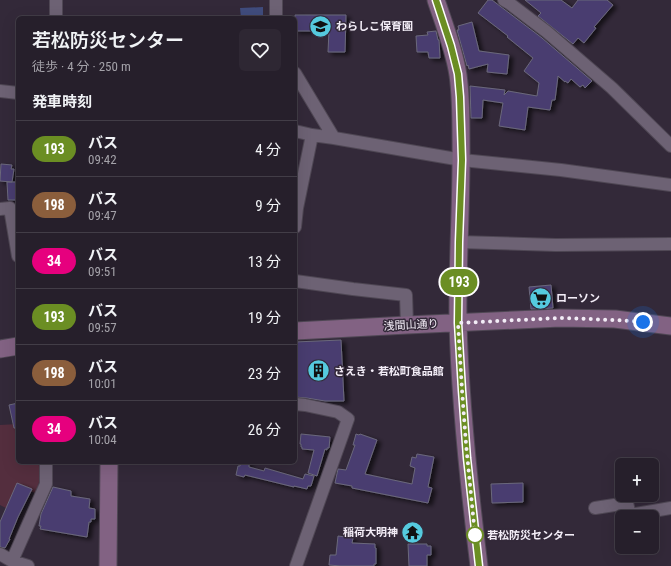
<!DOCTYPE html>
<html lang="ja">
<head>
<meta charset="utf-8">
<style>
  :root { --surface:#261f2b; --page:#2e2733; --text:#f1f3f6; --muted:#a4a2a9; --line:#423d47 }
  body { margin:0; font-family:"Roboto Condensed","Noto Sans JP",sans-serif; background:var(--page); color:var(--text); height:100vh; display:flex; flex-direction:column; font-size:15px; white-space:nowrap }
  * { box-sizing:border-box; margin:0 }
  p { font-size:13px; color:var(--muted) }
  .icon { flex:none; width:22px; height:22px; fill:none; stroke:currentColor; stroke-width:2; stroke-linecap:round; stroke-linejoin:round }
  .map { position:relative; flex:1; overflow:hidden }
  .panel { position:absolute; left:16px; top:16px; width:281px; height:448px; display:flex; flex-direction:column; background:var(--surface); border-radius:6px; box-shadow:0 4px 16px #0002,0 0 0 1px var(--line) }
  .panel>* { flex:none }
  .badge { padding:0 8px; border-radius:13px; font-size:14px; line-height:26px }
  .fabs { position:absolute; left:615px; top:458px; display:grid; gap:8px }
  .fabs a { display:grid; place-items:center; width:44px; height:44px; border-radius:6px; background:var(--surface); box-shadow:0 4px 16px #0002,0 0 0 1px var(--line); font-size:20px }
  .you { position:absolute; width:20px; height:20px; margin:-10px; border:3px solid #fff; border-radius:50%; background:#1a73e8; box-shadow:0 0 0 6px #1a73e833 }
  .map>.badge { position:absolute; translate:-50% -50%; box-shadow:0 0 0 2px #fff }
  h2 { padding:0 16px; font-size:15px; line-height:36px }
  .round { display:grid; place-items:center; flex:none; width:42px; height:42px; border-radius:6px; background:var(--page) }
  .head { display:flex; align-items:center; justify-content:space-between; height:68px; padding:0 16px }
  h1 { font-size:19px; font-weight:600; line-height:30px }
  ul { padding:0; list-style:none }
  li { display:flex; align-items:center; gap:12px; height:56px; padding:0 16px; border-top:1px solid var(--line) }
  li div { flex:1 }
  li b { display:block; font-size:15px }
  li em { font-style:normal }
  li .badge { min-width:44px; font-weight:700; text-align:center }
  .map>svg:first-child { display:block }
</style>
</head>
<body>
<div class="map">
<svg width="671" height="566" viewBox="0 0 671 566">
  <defs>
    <filter id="shadow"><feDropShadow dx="4" dy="2.5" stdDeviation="2" flood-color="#0009"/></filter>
  </defs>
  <rect width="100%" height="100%" fill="#332939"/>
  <path fill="#542e3e" d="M18 424V462H38L41 475 36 493 19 488 6 508 0 505V425Z"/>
  <path fill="#404c7d" d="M263 7V18H241L240 8Z"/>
  <path fill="#483d6f" stroke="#6b687c" filter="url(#shadow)" d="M488 0H492L542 38 592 81 585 88 583 85 580 87 571 79 568 83 565 81V82L558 76 555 100H552L550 110 528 107 525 130 499 126 503 103 483 100 482 118H471L470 86 505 90 504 95 508 91 537 96 539 83 524 71 533 58 507 37 508 36 478 13Z
    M525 0H561L572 8 578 0H607L613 5 594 27 596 28 584 43 578 38 573 44 538 16 541 13Z
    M295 15H346L345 52H328L329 31H295Z
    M472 22 479 51 509 55 507 74 487 72 488 64 469 69 468 65 467 66 457 30H459L458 26Z
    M436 31 438 40H439L440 58H429L428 52H417L416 36 428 35 427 32Z
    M1 164 12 165 11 169H14L12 182 0 181Z
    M7 182H16L17 200H8Z
    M551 285 553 308 531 309 529 287Z
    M341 340 344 401H325L307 398 295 397V342Z
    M18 403V428H14L9 405Z
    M301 434 330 437 329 448H327V450L325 449 317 476 308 473 314 450 302 449V447H301V444H300Z
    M356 434 359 435 360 434 377 440 365 474 412 484 415 468 410 466 412 457 416 458 417 454 434 457 428 487 432 488 428 503 352 488V486L335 483 338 469 346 470 355 445H353Z
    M241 462 249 463V467L264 471 265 468 303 479 305 474 314 476 311 486H308L307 489 294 486V487L290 486 245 475 244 477 236 475 238 466H240Z
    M17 483 32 489 18 517 9 539H10L5 548 0 547V522Z
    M523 483V502L492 503 491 484Z
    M53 487 71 491V496L90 499 89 508 95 509V519H91V522H89L87 537 40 529 41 526H39L41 514Z
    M338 536 353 538 352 543 375 544V548H376V564H374V566H341L329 565 330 555H336Z
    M408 544H427V546H431V555H427V566H409Z"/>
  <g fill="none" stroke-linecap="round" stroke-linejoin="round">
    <defs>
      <path id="street" d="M276 0V18
        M504 0 509 3 547 32 612 88 671 146
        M56 18V0
        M295 73 334 138
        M0 91 18 93
        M295 131 312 135 334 138 462 160 561 170 671 185
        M0 209 10 208 18 256
        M295 227 297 208 312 135
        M459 242 556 245 671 244
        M295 281 353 289 406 295 407 325
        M295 404 305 405 338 412 348 419 296 566
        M595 508 627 503 630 515 671 508
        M0 554 12 561 28 566
        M12 561 46 484V462"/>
      <path id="secondary" d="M436 0C444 24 454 49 458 75 461 96 461 117 461 138 462 200 457 261 458 322 460 403 469 486 479 566
        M295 331 407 325 560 318 615 319 671 326
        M0 349 18 346
        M108 566 109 462"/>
    </defs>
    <use href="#street" stroke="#4f4754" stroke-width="14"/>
    <use href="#secondary" stroke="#4f4754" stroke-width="19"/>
    <use href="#street" stroke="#6d6274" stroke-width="12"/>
    <use href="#secondary" stroke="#826283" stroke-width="17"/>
  </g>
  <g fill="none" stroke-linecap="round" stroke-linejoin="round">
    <defs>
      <path id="line" d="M436 0 451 46 458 74 460 97 462 160 459 242 458 323 462 390 467 458 479 566"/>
    </defs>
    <use href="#line" stroke="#fff" stroke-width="9"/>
    <use href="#line" stroke="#6b8e23" stroke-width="6"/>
    <path stroke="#f3edf7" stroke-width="4" stroke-dasharray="0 7.2" d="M475 535 466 444 462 390 458 323 560 318 615 320 643 322"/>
  </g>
  <defs>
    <symbol id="school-disc" viewBox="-11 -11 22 22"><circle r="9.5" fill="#55cade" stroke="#332939"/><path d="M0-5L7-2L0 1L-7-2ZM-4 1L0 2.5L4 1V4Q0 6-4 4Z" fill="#111"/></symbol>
    <symbol id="supermarket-disc" viewBox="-11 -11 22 22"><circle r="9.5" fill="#55cade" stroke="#332939"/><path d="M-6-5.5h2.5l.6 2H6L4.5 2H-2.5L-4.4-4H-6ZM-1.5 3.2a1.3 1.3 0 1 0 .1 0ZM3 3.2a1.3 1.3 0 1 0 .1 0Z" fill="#111"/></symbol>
    <symbol id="building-disc" viewBox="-11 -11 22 22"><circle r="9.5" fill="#55cade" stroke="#332939"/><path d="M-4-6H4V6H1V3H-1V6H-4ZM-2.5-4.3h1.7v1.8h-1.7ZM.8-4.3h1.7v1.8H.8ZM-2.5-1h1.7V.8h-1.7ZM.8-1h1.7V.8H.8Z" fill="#111"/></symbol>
    <symbol id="temple-disc" viewBox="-11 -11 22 22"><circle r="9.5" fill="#55cade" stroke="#332939"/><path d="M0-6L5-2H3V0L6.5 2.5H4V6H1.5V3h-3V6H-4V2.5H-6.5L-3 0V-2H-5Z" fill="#111"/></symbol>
  </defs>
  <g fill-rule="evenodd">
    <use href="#school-disc" x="308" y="14" width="25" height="25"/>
    <use href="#supermarket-disc" x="528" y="286" width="25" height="25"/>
    <use href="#building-disc" x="306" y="358" width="25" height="25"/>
    <use href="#temple-disc" x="400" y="520" width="25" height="25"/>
  </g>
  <circle fill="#fff" stroke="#6b8e23" stroke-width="2" cx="475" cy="535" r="8"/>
  <g text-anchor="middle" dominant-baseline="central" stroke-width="3" stroke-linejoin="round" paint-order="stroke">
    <g font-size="11" font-weight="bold" fill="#f3edf7" stroke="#332939" text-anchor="start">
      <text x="336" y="26">わらしこ保育園</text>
      <text x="556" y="298">ローソン</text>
      <text x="334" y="371">さえき・若松町食品館</text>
      <text x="398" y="532" text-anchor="end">稲荷大明神</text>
    </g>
    <g font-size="11" fill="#f3edf7" stroke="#332939">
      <text transform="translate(411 325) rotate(-3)">浅間山通り</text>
    </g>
    <g font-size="11" font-weight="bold" fill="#f3edf7" stroke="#332939" text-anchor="start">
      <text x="487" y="535">若松防災センター</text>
    </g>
  </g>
</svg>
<div class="fabs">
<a>+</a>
<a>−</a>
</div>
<div class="you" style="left:643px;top:322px"></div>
<b class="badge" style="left:459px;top:282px;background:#6b8e23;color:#fff">193</b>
<section class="panel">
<div class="head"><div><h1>若松防災センター</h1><p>徒歩 · 4 分 · 250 m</p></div><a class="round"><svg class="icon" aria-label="heart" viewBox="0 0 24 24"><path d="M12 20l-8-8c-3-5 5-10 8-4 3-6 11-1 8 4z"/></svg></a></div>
<h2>発車時刻</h2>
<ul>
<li><span class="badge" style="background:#6b8e23;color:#fff">193</span><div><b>バス</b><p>09:42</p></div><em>4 分</em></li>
<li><span class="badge" style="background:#8b5e3c;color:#fff">198</span><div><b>バス</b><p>09:47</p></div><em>9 分</em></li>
<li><span class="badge" style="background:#e6007e;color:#fff">34</span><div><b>バス</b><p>09:51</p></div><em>13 分</em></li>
<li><span class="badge" style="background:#6b8e23;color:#fff">193</span><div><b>バス</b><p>09:57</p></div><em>19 分</em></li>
<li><span class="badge" style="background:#8b5e3c;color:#fff">198</span><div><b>バス</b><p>10:01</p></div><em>23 分</em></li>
<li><span class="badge" style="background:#e6007e;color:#fff">34</span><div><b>バス</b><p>10:04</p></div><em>26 分</em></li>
</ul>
</section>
</div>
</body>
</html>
